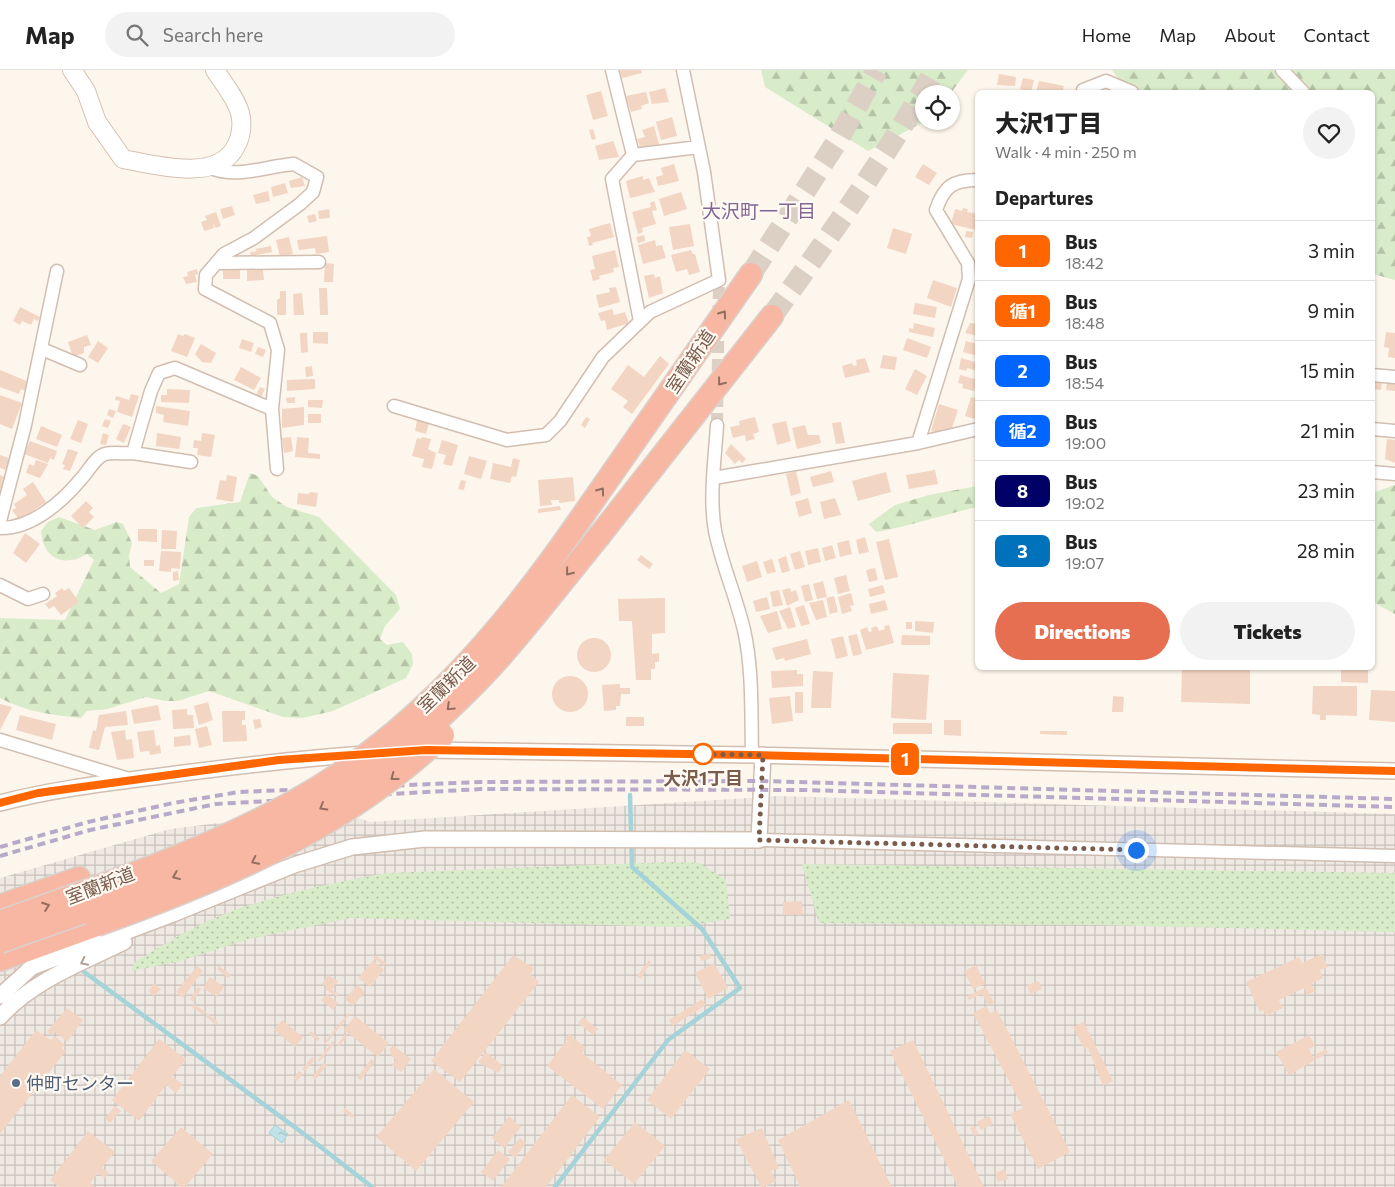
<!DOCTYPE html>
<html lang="en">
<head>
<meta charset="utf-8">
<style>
  :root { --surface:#fff; --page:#f2f2f2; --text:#222; --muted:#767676; --line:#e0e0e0; --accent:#e76f51 }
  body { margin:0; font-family:Commissioner,"Noto Sans JP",sans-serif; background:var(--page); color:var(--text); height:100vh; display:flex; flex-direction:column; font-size:19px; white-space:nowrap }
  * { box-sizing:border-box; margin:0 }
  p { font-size:16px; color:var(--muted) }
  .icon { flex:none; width:28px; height:28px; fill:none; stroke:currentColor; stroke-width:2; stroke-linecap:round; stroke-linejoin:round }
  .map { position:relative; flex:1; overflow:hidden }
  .details { position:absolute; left:975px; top:20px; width:400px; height:580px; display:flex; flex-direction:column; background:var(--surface); border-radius:8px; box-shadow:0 1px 4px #0004 }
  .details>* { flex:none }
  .badge { padding:0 10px; border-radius:8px; font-size:18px; line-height:32px }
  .tools { position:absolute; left:915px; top:15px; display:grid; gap:10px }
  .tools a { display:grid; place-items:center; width:45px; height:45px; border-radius:50%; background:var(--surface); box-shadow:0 1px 4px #0004; font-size:25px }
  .you { position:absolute; width:25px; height:25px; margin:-12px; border:4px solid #fff; border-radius:50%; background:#1a73e8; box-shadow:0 0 0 8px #1a73e833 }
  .map>.badge { position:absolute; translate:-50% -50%; box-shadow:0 0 0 2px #fff }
  h2 { padding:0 20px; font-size:19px; line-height:45px }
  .round { display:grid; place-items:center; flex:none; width:52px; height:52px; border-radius:26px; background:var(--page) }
  .head { display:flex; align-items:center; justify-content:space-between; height:85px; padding:0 20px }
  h1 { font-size:24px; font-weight:800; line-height:38px }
  .cta { display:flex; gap:10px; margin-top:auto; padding:10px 20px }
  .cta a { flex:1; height:58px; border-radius:30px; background:var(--accent); color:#fff; font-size:20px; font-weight:800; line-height:58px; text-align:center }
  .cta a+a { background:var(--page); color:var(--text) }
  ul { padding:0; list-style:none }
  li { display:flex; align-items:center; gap:15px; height:60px; padding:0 20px; border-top:1px solid var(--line) }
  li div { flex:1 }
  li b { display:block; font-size:19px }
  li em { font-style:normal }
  li .badge { min-width:55px; font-weight:700; text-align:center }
  header { display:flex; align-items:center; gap:30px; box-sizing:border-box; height:70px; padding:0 25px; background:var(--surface); border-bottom:1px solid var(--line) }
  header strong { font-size:24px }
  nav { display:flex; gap:28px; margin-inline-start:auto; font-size:18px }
  .search { width:350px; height:45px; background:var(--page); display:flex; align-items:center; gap:12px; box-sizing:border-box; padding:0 18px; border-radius:28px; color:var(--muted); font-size:19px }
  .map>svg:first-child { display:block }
</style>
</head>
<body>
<header>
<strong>Map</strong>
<div class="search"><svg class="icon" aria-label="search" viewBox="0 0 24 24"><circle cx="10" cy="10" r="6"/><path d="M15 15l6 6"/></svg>Search here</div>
<nav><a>Home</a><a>Map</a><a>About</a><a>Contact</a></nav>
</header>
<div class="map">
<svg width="1395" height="1117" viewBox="0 0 1395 1117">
  <defs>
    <pattern id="industrial-grid" width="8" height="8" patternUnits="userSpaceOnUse" patternTransform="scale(1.25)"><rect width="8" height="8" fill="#efe9e4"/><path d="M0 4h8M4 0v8" fill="none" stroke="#c7c0bb"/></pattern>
    <pattern id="grass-dots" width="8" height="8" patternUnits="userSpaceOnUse" patternTransform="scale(1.25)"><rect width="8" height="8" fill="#d8ecc9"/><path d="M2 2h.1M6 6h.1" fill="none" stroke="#b4c2a5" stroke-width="1.8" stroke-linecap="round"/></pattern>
    <pattern id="forest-firs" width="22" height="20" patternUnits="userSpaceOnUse" patternTransform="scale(1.25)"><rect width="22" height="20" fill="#d8ecc9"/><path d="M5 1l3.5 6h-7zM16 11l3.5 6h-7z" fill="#b4c2a5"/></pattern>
    <pattern id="water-ripples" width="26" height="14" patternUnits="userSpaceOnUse" patternTransform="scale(1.25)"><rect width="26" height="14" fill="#bfe3e8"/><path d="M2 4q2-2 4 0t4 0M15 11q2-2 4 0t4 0" fill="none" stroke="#a0bbbe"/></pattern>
  </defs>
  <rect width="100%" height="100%" fill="#fdf6ec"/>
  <path fill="url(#industrial-grid)" d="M778 726 1395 744V1117H0V808L170 759 332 739 370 752Z"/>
  <path fill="url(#grass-dots)" d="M670 792 699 793 726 810 730 849 680 857 351 848 249 869 180 891 131 901 135 892C157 878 179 865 202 854 253 829 330 813 387 803Z
    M802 794 1395 803V862L1096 855 819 853Z"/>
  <path fill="url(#forest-firs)" d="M761 0H968L950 24H924V51H926L868 81 765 17Z
    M1112 0H1395V210L1373 204 1372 22H1128Z
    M250 403 258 406 272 427 287 437 319 447 396 525 400 539 385 556 380 569 387 575 403 572 412 584 413 594 406 608 333 641 302 648 283 647 209 621 178 631H165L146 627 107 639 87 641 81 648C52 645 26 642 0 628V548L65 550 94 490 87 484C64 498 43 489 41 461L48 452 59 447 95 460 117 452 123 454 132 473 129 486 130 497 161 523 179 514 189 447 196 438 240 432Z
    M1395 415V544L1373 532 1372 423Z
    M977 416V437C943 445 910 456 876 462L869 454 895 435 929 425Z"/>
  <path fill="url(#water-ripples)" stroke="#a5d3da" d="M275 1055 288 1064 282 1073 269 1063Z"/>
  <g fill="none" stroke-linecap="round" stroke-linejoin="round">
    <path stroke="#a5d3da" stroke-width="4.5" d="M83 901 304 1064 372 1117
      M555 1117 668 970 740 918 702 859 632 797 630 725"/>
  </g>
  <path fill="#f3d5c3" d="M620 0H641L642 3 622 8Z
    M999 4 1016 7 1015 16 997 15Z
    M1023 8 1034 10 1031 22 1020 19Z
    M1039 11 1064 16 1062 22H1036Z
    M665 18 669 32 652 34 649 22Z
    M601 21 608 46 593 50 586 25Z
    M646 22 649 33 641 36 642 39 631 42 626 26Z
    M672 47 677 66 661 70 656 52Z
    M654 56 659 74 645 78V76L640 77 637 69 645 67 642 60Z
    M593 59 596 69 592 70 589 60Z
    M613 71 619 87 599 90 595 76Z
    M674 94 679 111 658 116 656 107 663 105 661 98Z
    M923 94 937 103 929 115 915 107Z
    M643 106V110L649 108 655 122 630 128 626 111Z
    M302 107 305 116 291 118 289 111Z
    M285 113 288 123 273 127 271 117Z
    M268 121 270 131 256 134 253 125Z
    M681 122 687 139 664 146 659 129Z
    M654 131 657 140 652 141 656 154 642 158 643 162 638 164 632 142 651 137 650 133Z
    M232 136 235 145 223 149 220 139Z
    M963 138 968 139 967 142 978 144 976 160 951 154 955 139 962 141Z
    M329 139 330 148 319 149 318 141Z
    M216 142 221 156 216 158 213 154 214 158 204 161 201 152 207 150 205 146Z
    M315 144 317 151 309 153 307 146Z
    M610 153 614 167 592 173 593 175 589 176 587 167 591 166 589 159Z
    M690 154 694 176 673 180 669 157Z
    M893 158 912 164 906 184 887 178Z
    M966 161 973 162 972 168 965 167Z
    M644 165 645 171 638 173 636 167Z
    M327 166 329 182 316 184 315 178 299 180 297 170Z
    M289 167 293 184 280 187 276 170Z
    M655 170 656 176 662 175 666 188 643 194 638 175Z
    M271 176 272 182 251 186 250 182 257 181 255 179Z
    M615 180 619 197 613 198 614 202 599 206 600 209 593 211 590 200 595 199 592 186Z
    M691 180 693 184H695L700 202 689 205 687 199 676 202 671 185Z
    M325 193 334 194 333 212H324Z
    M197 199 198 204 195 205 197 212 186 214 183 207 188 206 187 202Z
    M223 199 240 200V209H223Z
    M247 200H263L264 210 247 211Z
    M654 204 655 208 660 206 663 223 649 228 644 206Z
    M933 210 957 218 951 237 927 228Z
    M616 217 620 232 599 238 596 225 610 222 609 218Z
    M319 218H327L328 245H320Z
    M280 221H286V245H277V230L280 228Z
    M302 223 304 245H294L293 224Z
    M915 233 937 237 935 248 913 244Z
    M20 237 40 247 38 251 34 249 31 255 22 251 20 255 13 251Z
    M612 239 614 245 625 242 629 253 607 260 605 250 601 251 598 243Z
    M914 253 935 258 933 267 909 262V258L913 259Z
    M970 253 978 254V266L965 263Z
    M313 262H328V274L313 273Z
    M1386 262 1395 263V288L1388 287 1389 278 1384 277Z
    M300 263H307L308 282 301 283Z
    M178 264 183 266 185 264 195 268 187 287 171 281Z
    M87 265 91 275 84 277V283L73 287 68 272Z
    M907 268 931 277 927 288 903 280Z
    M242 269 254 273 251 282 239 278Z
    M98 271 108 278 98 293 88 287Z
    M966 271 978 274V286L963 282Z
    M201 274 216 283 211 293 202 292 195 284Z
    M258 277 266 280 263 287 255 284Z
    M883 285 897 287 895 300 880 298Z
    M660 286 669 294 632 344 623 337 628 331 611 319 628 295 644 307Z
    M865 288 870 302 845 308 842 296 852 293 853 296 857 295 856 290Z
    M961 288 978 293V301L967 298 966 301 959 299Z
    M312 296 313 306 306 307 305 297Z
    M241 297 261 308 254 320 234 310Z
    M915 299 927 306 917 325 905 319Z
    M0 300 29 312 26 321 21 319 19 324 0 317Z
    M960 305 978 310 974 321 962 318 963 314 958 313Z
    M315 309V319L287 321V310Z
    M1372 311 1382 312 1381 320 1372 319Z
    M1387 311 1395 312V321L1386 320Z
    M260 317 265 319 261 327 256 325Z
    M167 319 190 320 189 333 161 332V325H167Z
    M131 324 139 326 132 347 117 342 120 331 115 330 116 326 129 330Z
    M0 325 22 333 12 359 0 354Z
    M295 327V333H287L286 328Z
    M971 327 978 329V350L965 346Z
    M308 330H323L322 338 308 337Z
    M939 334 958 340 951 361 943 359 941 364 931 361Z
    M156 336 190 341 188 356 163 352 164 345 156 343Z
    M304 337V355L282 358V339Z
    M109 339 116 341 113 348 107 345Z
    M308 344H321V353H308Z
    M586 347 590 349 585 358 581 355Z
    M755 347 759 362 753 364 755 369 746 371 745 365 733 368 730 357 740 355 739 351Z
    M105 349 111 351 108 358 102 356Z
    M78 350 88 354 81 373 70 369Z
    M417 350 429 353 426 364 415 361Z
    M786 351 791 371 777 375 772 354Z
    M841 352 845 373 836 374 832 353Z
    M123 354 131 357 124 373 116 369Z
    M805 355 808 365H819L821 373 797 379 792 358Z
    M41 356 62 365 57 377 36 369Z
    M103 363 109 365 106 375 100 374Z
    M157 363 181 367 179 379 156 376Z
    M202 363 215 365 211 387 197 385 198 378H193L194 370 201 371Z
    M291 367 293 381 284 383 282 368Z
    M297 367 309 368 308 383 320 384V389L295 387Z
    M422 367 431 369 428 379 436 383 432 399 422 397 424 389 412 386 417 368 421 369Z
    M1387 369 1395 370V393L1385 389Z
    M442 370 458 375 452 396 443 394 446 385 438 383Z
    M30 371 57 381 54 390 50 388 48 393 24 384Z
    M731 374 746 389 742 393 739 390 735 394 725 383Z
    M68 379 78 382 70 401 63 399 65 395 62 394Z
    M0 385 9 388 6 400 0 398Z
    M469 386 487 391 481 409 464 404Z
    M513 388 520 390 516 407 512 406 510 413 490 409 493 393 511 397Z
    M36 390 48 394 40 408 26 403 29 394 34 396Z
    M935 400 938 414 909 419 906 405Z
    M796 401 801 423 791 426 786 404Z
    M831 401 834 412 813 417 810 407Z
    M886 402 891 422 858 431 852 411Z
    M0 405 6 408 0 421Z
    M227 405 237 407 233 432 216 429 220 410 226 411Z
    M573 407 575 431 559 433V430H551L552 435 540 436 538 410Z
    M461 410 466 411 464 420 458 419Z
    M33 412 46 432 19 450 12 440 16 438 14 434 27 425 23 419Z
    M310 422 318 423 316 437 297 434 298 423 309 424Z
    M808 428 812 443 799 447 795 432Z
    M835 428 841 445 824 449 820 432Z
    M86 431 93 438 89 442 94 447 83 458 71 446Z
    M560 436 561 440 538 443V439Z
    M138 459H157V472L138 471Z
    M162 460 177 461 176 479H161Z
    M25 463 40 474 26 493 13 483Z
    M865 467 869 482 859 484 856 470Z
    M889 469 898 507 885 510 876 472Z
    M849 470 852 484 840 487 837 473Z
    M832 475 836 488 825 491 822 478Z
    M818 478 821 492 808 495 805 481Z
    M161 481 181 482 180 499 171 498V502L159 501Z
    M800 481 805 497 795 500 790 484Z
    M641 485 653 494 649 499 637 490Z
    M786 486 790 501 782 503 778 489Z
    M772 489 776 502 767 504 763 492Z
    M144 490H154V496H144Z
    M757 491 762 507 747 512 742 496Z
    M875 498 878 510 869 512 866 500Z
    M178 501 179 510 173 511V502Z
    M846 505 850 521 838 524 834 508Z
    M823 511 827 527 817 529 813 514Z
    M809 514 813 530 805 532 801 516Z
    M883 515 885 523 870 527 868 519Z
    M62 518 64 521 69 518 79 532 61 545 54 536 49 539 45 534 57 526 55 523Z
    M790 518 791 522 796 520 799 530 787 536 782 520Z
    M779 520 783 535 773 537 770 522Z
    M851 523 854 535 850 536 852 541 842 544 838 527Z
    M834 526 838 542 830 544 826 528Z
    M767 527 770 539 756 542 753 531Z
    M665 528V563L652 564V584L659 583V592H655V599H651V610H636L632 551H619L618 529Z
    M823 530 827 547 816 550 809 533Z
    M885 530 888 540 871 544 869 534Z
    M804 535 810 554 801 556 795 538Z
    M790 537 796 557 788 559 779 541Z
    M777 541 782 559 768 563 760 546Z
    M915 551 934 552 933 563 915 561Z
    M906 552H912V559H906Z
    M889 555 894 573 866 580 860 560 867 557 869 562 872 561 871 558 877 556 879 561 885 559 884 556Z
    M857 564 862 584 853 586 848 566Z
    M902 565 930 566V575H901Z
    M843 566 848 586 836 589 831 569Z
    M577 585a17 17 0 1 1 34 0a17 17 0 1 1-34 0Z
    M807 569 811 584 785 591 784 588 776 590 772 578Z
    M1182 598H1250V634L1181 632Z
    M1341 598H1368V613L1341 612Z
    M797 600V604H803V616L772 618 771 601Z
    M813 601 833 602 831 638H811Z
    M893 603 929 605 926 650 891 648Z
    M552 624a18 18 0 1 1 36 0a18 18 0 1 1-36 0Z
    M620 614V618H630V624H621L620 636H616V640L604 641 602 615Z
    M1313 616H1357V646L1326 645V650H1320V645L1312 644Z
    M1371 620 1395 621V652L1369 650Z
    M795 622H803V643H795Z
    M790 626 793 651 772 654 769 628Z
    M1113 626 1124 627 1123 642H1112Z
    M208 632 213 650 199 655 194 636Z
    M0 634 12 637 0 660Z
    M158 635 161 650 134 654 131 640Z
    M187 639V645H193L194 658 173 659 172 640Z
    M126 641 128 655 105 657 99 680 89 678 93 660 96 661 99 645Z
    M222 641H245V650H242V655H246L247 671 223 672Z
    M20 645 56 654 52 670 16 660Z
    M626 647H644V656H626Z
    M260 649 262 657 255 659 253 650Z
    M944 650H961V666L944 665Z
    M893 653H932V664H893Z
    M207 656 212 675 199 678 195 659Z
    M125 660 126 670 132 669 134 688 117 690 111 662Z
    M154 660 156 676 160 675 161 683 150 685 149 681 140 682 137 662Z
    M1040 661H1067V665L1040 664Z
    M190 665 191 675 174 677V667Z
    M802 831 803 844 783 845V832Z
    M710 883 711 888 701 891 700 886Z
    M1322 884 1328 897 1320 900 1323 908 1311 914 1315 921 1307 925 1304 918 1279 930 1283 938 1266 946 1263 940 1260 942 1246 912 1299 887 1302 893Z
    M375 885 386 893 384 896 373 888Z
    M513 885 534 898 530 904 539 912 460 1012 431 991Z
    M373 890 384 900 370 917 358 908Z
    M649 890 651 892 641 909 637 906Z
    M714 893 728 918 708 929 695 903Z
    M976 895 985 914 973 919 964 901Z
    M197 896 203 901 183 928 176 922Z
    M219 896 231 905 228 908 217 899Z
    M328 905 338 911 332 920 339 924 337 927 325 919 327 917 322 914Z
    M210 907 224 917 217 927 203 918Z
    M1039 911 1042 919 1030 924 1027 915Z
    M154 913 161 919 154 926 148 921Z
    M357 915 365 922 353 936 345 929Z
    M198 917 201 919 193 932 190 929Z
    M986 917 994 933 988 935 982 924 969 930 967 926Z
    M327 924 338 933 333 940 321 930Z
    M702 929 706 935 673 956 669 950Z
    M194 934 206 942 204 945 192 937Z
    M986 936 990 943 997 940 1070 1082 1038 1099 1010 1044 1023 1038 973 943Z
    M67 938 83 950 67 972 55 962 51 965 47 962Z
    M348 943 350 944 325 975 324 973Z
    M208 944 218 952 216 955 205 946Z
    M355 946 389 973 378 987 344 960Z
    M583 947 598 959 593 965 578 953Z
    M282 950 303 967 295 977 274 960Z
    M1084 952 1113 1011 1103 1016 1088 978 1084 979 1073 957Z
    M36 960 51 970 55 966 65 975 61 978 66 981 0 1064V1006Z
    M311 961 320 969 318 971 309 964Z
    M345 964 347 966 339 976 337 975Z
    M569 964 586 978 582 983 622 1015 603 1039 547 996 566 971 572 975 565 969Z
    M1309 965 1315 976 1309 979 1315 990 1289 1005 1276 982Z
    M159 969 186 989 172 1007 183 1014 176 1023 166 1015 139 1051 112 1030Z
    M913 970 984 1117H958L890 981Z
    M333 971 335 973 319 992 318 990Z
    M393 975 411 989 401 1002 392 995 396 990 390 984 391 982 389 980Z
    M1326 979 1328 983 1317 989 1315 985Z
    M685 980 710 999 671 1049 647 1030Z
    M486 982 503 996 498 1003 478 992Z
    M312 987 315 989 305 1001 302 999Z
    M371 989 375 992 361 1010 357 1008Z
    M324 992 327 995 315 1010 312 1007Z
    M434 999 474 1032 416 1101 376 1067Z
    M299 1001 303 1004 297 1011 293 1008Z
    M572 1025 600 1047 546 1117H501Z
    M849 1030 892 1117H800L778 1070Z
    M115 1036 121 1041 110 1053 105 1048Z
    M345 1038 354 1045 352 1048 343 1042Z
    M509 1046 521 1057 504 1078 492 1068Z
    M989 1046 993 1054 981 1060 977 1052Z
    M635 1052 665 1076 634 1114 604 1090Z
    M975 1056 978 1064 974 1066 970 1058Z
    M181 1057 213 1084 185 1117H181L151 1091Z
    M762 1058 779 1098 771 1101 776 1111 764 1117H761L736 1069Z
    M88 1061 115 1082 102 1098 109 1103 105 1108 98 1103 90 1113 95 1117H59L50 1110Z
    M520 1068 526 1073 515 1088 508 1082Z
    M498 1080 510 1089 493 1111 481 1102Z
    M1005 1099 1008 1109 998 1112 995 1103Z"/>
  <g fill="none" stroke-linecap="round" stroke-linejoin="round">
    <path stroke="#dcd0c4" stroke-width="12" stroke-dasharray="12 6" stroke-linecap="butt" d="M717 355 719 210"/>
    <path stroke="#dcd0c4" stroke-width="22" stroke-dasharray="22 11" stroke-linecap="butt" d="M751 204 836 73 877 0
      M772 246C830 166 887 86 935 0"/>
    <defs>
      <path id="minor" d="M612 0 633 85 612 109 640 251
        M1282 0 1303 22
        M1083 22V20L1106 11 1132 22
        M633 85 699 77
        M216 193 319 192
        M42 279 80 295
        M1372 305 1395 307
        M394 336 507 370 546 365 560 351 603 287 650 242 719 210 704 102 683 0
        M272 339 277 399
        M717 355C715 389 709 427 715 461 722 495 736 526 744 560 753 600 751 643 752 685
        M1372 359 1395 361
        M918 373 969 209 968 193 936 140C944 116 953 110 978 110
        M133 383 191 392
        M1372 402 1395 404
        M714 408 918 373 978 359
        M0 451 25 355 57 201
        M0 458C31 459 62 432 81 409 88 402 95 387 105 384 114 382 124 384 133 383L151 321 159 303 175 298 272 339 278 280 270 253 205 219 206 205 224 184 254 168 300 134 313 122 317 107 294 94C266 96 238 109 211 98
        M0 515 28 529 43 524
        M0 670 129 709
        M759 770 1395 786"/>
      <path id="tertiary" d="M424 680 752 685 1395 701
        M0 733C53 719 107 713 161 706 228 697 296 689 364 684
        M0 926 32 897 173 844 294 795 352 777 425 769 759 770 763 685
        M0 947C32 911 81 893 124 872"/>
      <path id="secondary" d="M72 0 86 21 97 52 123 89C155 95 218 113 236 76 241 67 243 54 240 43 236 28 223 13 215 0"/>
      <path id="motorway" d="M572 461 751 204
        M600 465 772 246
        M0 836 79 808
        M0 890 97 855"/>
    </defs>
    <use href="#minor" stroke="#d1beb0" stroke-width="15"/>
    <use href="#tertiary" stroke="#d1beb0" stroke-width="18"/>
    <use href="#secondary" stroke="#d6c0b0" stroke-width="20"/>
    <use href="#motorway" stroke="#dad1cd" stroke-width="25"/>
    <use href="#minor" stroke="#fff" stroke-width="12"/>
    <use href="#tertiary" stroke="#fff" stroke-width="15"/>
    <use href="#secondary" stroke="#fff" stroke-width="18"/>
    <use href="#motorway" stroke="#f7b7a3" stroke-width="22"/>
    <path stroke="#b9a8c9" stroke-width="4" stroke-dasharray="8 5" stroke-linecap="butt" d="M0 777 88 752 173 733 239 722 480 712 762 711 1395 729
      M0 786 90 760 216 734 481 719 805 720 1395 737"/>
    <defs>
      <path id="motorway-bridge" d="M0 852C99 816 201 783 293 732 410 668 497 568 572 461
        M97 855C222 810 346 758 443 665
        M0 872C145 819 302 773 419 667 449 640 481 610 507 579 539 542 569 503 600 465"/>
    </defs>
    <use href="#motorway-bridge" stroke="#dad1cd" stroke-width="25" stroke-linecap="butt"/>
    <use href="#motorway-bridge" stroke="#f7b7a3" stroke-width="22"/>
  </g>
  <defs><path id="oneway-chevron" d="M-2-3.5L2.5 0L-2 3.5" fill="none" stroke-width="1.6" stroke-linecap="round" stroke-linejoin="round" transform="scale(1.25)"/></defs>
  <g stroke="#936e5e">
    <use href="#oneway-chevron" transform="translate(723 244) rotate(-54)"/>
    <use href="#oneway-chevron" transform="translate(721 312) rotate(128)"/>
    <use href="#oneway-chevron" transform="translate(601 421) rotate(-54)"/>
    <use href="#oneway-chevron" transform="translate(569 502) rotate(129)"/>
    <use href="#oneway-chevron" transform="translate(450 637) rotate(136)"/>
    <use href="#oneway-chevron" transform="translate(394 707) rotate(143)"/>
    <use href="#oneway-chevron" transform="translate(323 737) rotate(150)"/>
    <use href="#oneway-chevron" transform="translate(255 791) rotate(154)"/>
    <use href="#oneway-chevron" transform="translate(176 806) rotate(158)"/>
    <use href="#oneway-chevron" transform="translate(46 836) rotate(-20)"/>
  </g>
  <use stroke="#af9d94" href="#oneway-chevron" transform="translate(84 892) rotate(154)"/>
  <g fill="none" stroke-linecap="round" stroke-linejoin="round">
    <defs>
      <path id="line" d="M0 733 38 723 279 690 426 680 752 685 1395 701"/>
    </defs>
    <use href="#line" stroke="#fff" stroke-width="11"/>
    <use href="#line" stroke="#f60" stroke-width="8"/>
    <path stroke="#7a5c4d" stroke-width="5" stroke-dasharray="0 9" d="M703 684H695L763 685 759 770 1136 780"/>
  </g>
  <circle fill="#fff" stroke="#f60" stroke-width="2.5" cx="703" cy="684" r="10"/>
  <circle fill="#5c6f8a" stroke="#fffaf3" stroke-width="2" cx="16" cy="1013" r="5"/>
  <g text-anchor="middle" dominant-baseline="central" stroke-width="4.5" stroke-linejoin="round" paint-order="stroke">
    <g font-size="18" fill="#7a5c4d" stroke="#fffaf3">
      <text transform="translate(690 291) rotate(-56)">室蘭新道</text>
      <text transform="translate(446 614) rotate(-44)">室蘭新道</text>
      <text transform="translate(100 815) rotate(-21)">室蘭新道</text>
    </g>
    <g font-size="18" font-weight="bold" fill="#7a5c4d" stroke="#fffaf3">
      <text x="703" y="708">大沢1丁目</text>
    </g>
    <g font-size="18" fill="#4e5e75" stroke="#fffaf3" text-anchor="start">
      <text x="26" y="1013">仲町センター</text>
    </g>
    <g font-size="19" fill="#846695" stroke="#fffaf3">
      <text x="759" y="140">大沢町一丁目</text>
    </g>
  </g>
</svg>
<div class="tools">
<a><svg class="icon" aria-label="locate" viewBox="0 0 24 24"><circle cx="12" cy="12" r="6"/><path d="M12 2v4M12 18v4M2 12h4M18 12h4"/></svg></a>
</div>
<div class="you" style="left:1136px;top:780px"></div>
<b class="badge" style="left:905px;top:689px;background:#f60;color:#fff">1</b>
<section class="details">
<div class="head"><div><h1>大沢1丁目</h1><p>Walk · 4 min · 250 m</p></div><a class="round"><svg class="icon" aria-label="heart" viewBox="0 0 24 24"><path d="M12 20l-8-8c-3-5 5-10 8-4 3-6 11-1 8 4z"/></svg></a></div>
<h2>Departures</h2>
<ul>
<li><span class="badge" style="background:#f60;color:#fff">1</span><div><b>Bus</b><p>18:42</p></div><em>3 min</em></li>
<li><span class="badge" style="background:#f60;color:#fff">循1</span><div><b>Bus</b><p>18:48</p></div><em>9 min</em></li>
<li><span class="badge" style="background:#06f;color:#fff">2</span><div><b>Bus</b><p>18:54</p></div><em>15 min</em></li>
<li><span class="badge" style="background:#06f;color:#fff">循2</span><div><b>Bus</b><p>19:00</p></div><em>21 min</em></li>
<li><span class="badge" style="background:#006;color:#fff">8</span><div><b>Bus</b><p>19:02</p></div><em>23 min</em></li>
<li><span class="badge" style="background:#0072bc;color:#fff">3</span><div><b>Bus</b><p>19:07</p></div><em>28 min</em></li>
</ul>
<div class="cta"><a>Directions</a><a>Tickets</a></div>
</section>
</div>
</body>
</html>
